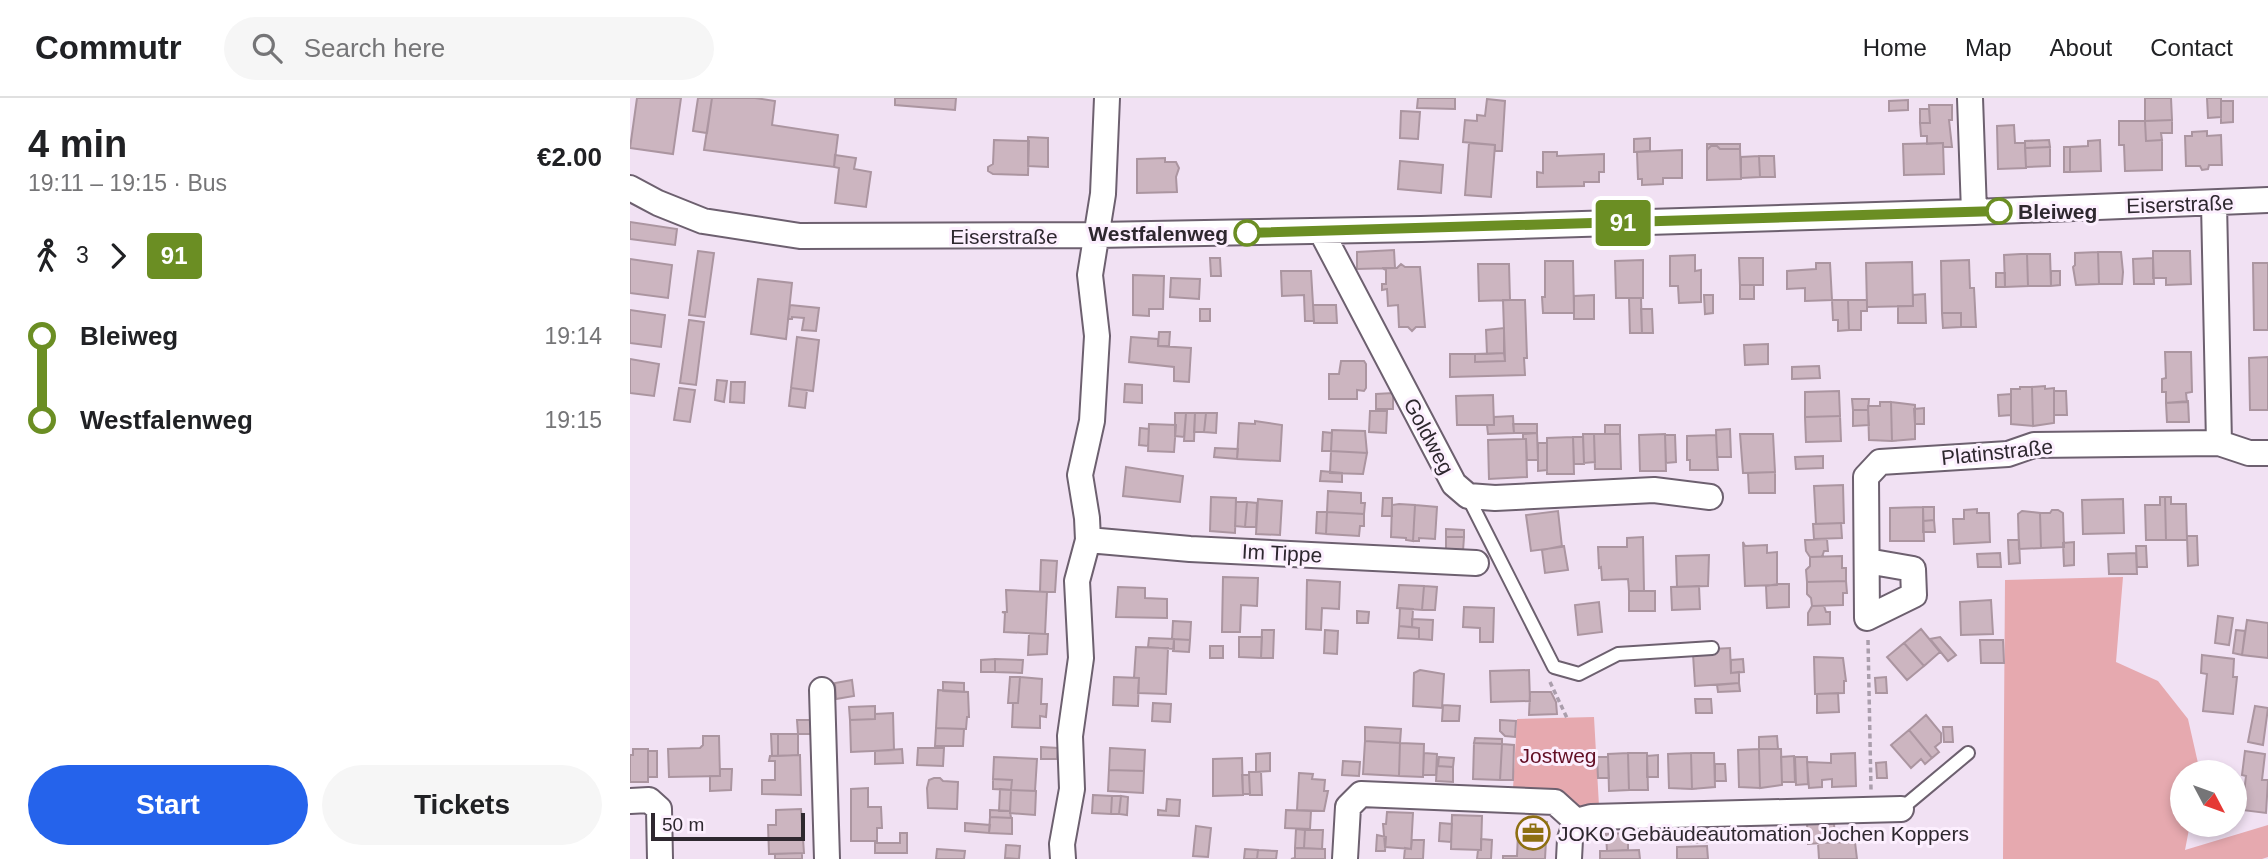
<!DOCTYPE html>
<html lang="en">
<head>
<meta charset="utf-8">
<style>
  :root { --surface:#fff; --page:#f6f6f6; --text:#202124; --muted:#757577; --line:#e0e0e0; --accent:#2563eb }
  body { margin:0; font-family:Arial,sans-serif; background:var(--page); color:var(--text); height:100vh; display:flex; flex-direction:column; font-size:26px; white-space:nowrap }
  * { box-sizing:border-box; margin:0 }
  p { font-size:23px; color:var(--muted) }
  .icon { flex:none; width:38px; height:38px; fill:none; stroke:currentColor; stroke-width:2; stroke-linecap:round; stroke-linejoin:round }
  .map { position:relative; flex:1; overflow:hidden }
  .details { display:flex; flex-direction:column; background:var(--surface); width:630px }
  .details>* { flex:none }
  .badge { padding:0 14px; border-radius:5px; font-size:24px; line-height:46px }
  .needle { width:46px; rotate:131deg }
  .buttons { position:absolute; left:1540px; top:662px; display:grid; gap:14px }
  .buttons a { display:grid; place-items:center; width:77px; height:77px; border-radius:50%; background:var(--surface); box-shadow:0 4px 10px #0003; font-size:35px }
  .scale { position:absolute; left:21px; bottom:18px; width:154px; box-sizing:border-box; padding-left:7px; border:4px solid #2e282f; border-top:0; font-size:19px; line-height:24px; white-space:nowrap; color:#2e282f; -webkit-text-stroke:5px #fceffe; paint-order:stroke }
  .map>.badge { position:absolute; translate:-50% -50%; box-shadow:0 0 0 4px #fff }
  .legs { display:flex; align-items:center; gap:10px; height:77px; padding:0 28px; font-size:23px }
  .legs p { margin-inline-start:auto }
  .summary { display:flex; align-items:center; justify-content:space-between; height:119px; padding:0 28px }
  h1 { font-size:38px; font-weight:600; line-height:52px }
  .action { display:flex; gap:14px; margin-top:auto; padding:14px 28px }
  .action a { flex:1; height:80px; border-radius:42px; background:var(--accent); color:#fff; font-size:28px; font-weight:600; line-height:80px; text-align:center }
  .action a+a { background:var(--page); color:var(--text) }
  ul { padding:0 28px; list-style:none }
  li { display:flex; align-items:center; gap:24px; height:84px; font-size:26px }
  li i { display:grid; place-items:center; width:10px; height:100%; margin:0 9px; background:currentColor }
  li i::after { content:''; width:18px; height:18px; margin:-9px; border:5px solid; border-radius:50%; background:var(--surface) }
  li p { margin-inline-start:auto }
  li:first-child i { background:linear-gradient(#0000 50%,currentColor 0) }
  li:last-child i { background:linear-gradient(currentColor 50%,#0000 0) }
  header { display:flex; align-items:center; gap:42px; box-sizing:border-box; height:98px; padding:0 35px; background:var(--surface); border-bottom:2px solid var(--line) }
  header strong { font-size:33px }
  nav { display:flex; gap:38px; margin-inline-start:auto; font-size:24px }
  .search { width:490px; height:63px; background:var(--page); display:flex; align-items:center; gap:18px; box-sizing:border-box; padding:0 24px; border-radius:38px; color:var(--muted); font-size:26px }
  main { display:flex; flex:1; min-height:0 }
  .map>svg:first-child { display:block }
</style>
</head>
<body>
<header>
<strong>Commutr</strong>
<div class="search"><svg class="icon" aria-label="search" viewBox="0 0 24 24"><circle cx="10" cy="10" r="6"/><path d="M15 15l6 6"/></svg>Search here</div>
<nav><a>Home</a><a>Map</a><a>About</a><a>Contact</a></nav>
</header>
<main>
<section class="details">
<div class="summary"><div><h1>4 min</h1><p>19:11 – 19:15 · Bus</p></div><b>€2.00</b></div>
<div class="legs"><svg class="icon" aria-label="walk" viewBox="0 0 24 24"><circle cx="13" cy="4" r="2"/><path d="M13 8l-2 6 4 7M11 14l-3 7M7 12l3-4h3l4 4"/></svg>3<svg class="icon" aria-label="forward" viewBox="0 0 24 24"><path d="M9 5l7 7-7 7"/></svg><b class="badge" style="background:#6b8e23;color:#fff">91</b></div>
<ul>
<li><i style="color:#6b8e23"></i><b>Bleiweg</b><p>19:14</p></li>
<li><i style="color:#6b8e23"></i><b>Westfalenweg</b><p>19:15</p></li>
</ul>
<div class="action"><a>Start</a><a>Tickets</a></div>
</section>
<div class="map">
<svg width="1638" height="761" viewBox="0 0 1638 761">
  <rect width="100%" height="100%" fill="#f1e1f3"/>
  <path fill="#e6a9af" d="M1493 479 1486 564 1528 583 1558 621 1570 674H1552V726H1560L1555 752 1638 727V759L1632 761H1373L1375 482Z
    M964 619 969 708 947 709 883 691 887 621Z"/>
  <path fill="#ccb5c0" stroke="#ab95a0" stroke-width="2" d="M7 0H51L43 56 0 50Z
    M68 0H82L77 35 63 33Z
    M82 0H125L145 3 142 27 208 37 204 69 74 52Z
    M265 0H326L325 12 265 7Z
    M788 0H825V11L787 10Z
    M1515 0H1541L1542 22 1515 23Z
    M1577 0H1591V19L1578 20Z
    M857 1 875 3 872 53H865V47L833 44 835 22 847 23V17L855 18Z
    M1278 2V12L1259 13V3Z
    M1591 3H1603V24L1591 25Z
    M1299 7H1322V22H1319L1322 49H1313V45L1297 46V38H1291L1290 25H1300Z
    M1290 11H1299L1300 25H1290Z
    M771 13 790 14 788 41 770 40Z
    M1542 22V35H1531L1532 42 1516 43 1515 23Z
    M1489 23H1515L1516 43 1532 42V72L1495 73 1494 47H1489Z
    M1384 27 1385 45H1395L1396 70 1368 71 1367 28Z
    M1577 33V38L1591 37 1592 67H1579L1578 71 1572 72 1570 68H1556L1555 38H1562V34Z
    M398 39 418 40V69L398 68Z
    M1020 40V53L1004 54V41Z
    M364 42 399 43 398 77 363 76 358 73V69L363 66Z
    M1419 42 1420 49 1395 50V43Z
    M1470 42 1471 73 1440 74V49L1458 48V43Z
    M839 45 865 47 861 99 835 97Z
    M1313 45 1314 76 1274 77 1273 46Z
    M1077 46H1110V51H1090L1087 48H1081L1077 52Z
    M1081 48H1087L1090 51H1110L1111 81 1077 82V52Z
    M1420 49V68L1396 69 1395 50Z
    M1434 49H1440V74H1434Z
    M1052 52V80H1033V86L1012 87V81H1008L1007 54Z
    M913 54H927V58L974 56V74H969V84H954V88L907 89V74L913 75Z
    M205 57 226 60 224 71 241 74 236 109 205 105 209 70 204 69Z
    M1129 58 1130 79 1111 80V59Z
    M1129 58H1144L1145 79H1130Z
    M535 60V64H546L549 70 546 79 547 94 507 95V61Z
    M770 63 813 67 811 95 768 91Z
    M0 124 47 131 45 147 0 141Z
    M764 152 765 170 727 171V154Z
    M68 153 84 155 75 219 59 217Z
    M1523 153H1560L1561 186 1536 187V180H1523Z
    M1468 154H1491L1493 174 1492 186H1469Z
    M1468 154 1469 186 1446 187 1443 169 1445 167V155Z
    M1391 156H1397L1398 188 1375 189 1374 157Z
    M1397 156H1420L1421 188H1398Z
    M1065 157V173L1071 172V204L1049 205 1048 188H1040V158Z
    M580 160H590L591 178H581Z
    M1109 160H1133V187H1110Z
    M1523 160 1524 186H1504L1503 161Z
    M0 161 42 167 38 200 0 195Z
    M1013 162V200H986L985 163Z
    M1339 162 1340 190H1344L1346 229H1331V215H1312L1311 163Z
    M915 163H943L944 215H913L912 199H915Z
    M1282 164 1283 208 1237 209 1236 165Z
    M1186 165H1200L1202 202 1175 203V190L1157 191V173L1186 171Z
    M1623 165H1638V232H1624Z
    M771 166 775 169H790L795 229H786L782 233 778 229H769L768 207 758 208 757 191 752 192V186H756V172L752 170H767Z
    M848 166H879L880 202 849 203Z
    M651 173H681L684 223H675L674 197 652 198Z
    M1421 173H1430V187L1421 188Z
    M1366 175H1375V189H1366Z
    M503 177 534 178 533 211H519V218L503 217Z
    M541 180 570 181 569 201 540 199Z
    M128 181 162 185 156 241 121 236Z
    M1110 187H1124V201H1110Z
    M1295 196 1296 225H1268V208H1283V197Z
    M964 197V221H944V198Z
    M1074 197H1083V215L1075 216Z
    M999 200H1011L1012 235H1000Z
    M873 202H895L897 260H894L895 277 820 279V256H845V264L875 263Z
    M1202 202H1218L1219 232 1208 233V222H1203Z
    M1218 202H1237V213H1231V232H1219Z
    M160 207 189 210 186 233 172 232 174 220 162 219V221H158Z
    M683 207H706L707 225H684Z
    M570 211H580V223H570Z
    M1011 211H1022L1023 235H1012Z
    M0 212 35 217 31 249 0 245Z
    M1312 215H1331V229L1313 230Z
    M59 222 74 224 66 287 50 285Z
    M874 230V255L857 256 856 232Z
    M529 234H540L539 248H528Z
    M167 239 189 242 183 293 161 290Z
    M501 239 528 241V248L561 250 559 284 544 283V269L499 264Z
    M1138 246V266L1115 267 1114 247Z
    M1535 254H1561L1562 294 1556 295 1557 304 1536 305V294H1532V281L1536 280Z
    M874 255 875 263 845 264V256Z
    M1638 259V312H1620L1619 260Z
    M0 261 29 266 24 298 0 295Z
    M711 263H734L736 266V290L734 293 727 292V301H699V276H709Z
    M1189 268 1190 280 1162 281V269Z
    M87 282 97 283 94 304 85 302Z
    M101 284H115L114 305 100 304Z
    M495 286 512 287V305L494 304Z
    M1415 288V291L1424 290V325L1403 328 1402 289Z
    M1390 289H1402L1403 328 1381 326V291H1390Z
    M49 290 65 292 60 324 44 322Z
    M161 290 177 292 175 310 159 308Z
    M1209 293 1210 318 1175 319V294Z
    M1424 293H1436L1437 317H1424Z
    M763 295V311H746V296Z
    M1381 296V317L1369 318 1368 297Z
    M863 297 864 327H827L826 298Z
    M1222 301H1239L1238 312H1223Z
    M1558 303 1559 324H1537L1536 305Z
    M1250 304H1261L1262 343 1239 342 1238 308H1250Z
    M1261 304 1285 307V341L1262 343Z
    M1294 310V326H1285L1284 311Z
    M1223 312H1238L1239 327 1223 328Z
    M740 313H757L756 335 739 334Z
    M545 315H556L554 339 545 338Z
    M556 315H565L564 343H554Z
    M565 315H576L574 334H564Z
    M576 315H587L586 335 574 334Z
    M883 318 884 335 858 336 857 327H864V319Z
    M1210 318 1211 343 1176 344 1175 319Z
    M625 323 652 327 650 363 607 361 609 325 625 326Z
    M519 326 546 327 544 354 518 353Z
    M883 326H907V335H884Z
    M975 327H990V336H975Z
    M510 330 519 331 518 348 509 347Z
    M1100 331 1101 359H1087L1086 332Z
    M702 332 735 333 737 355 701 353Z
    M693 334 702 335 701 353H692Z
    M907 335 908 362H897L896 341H893V336Z
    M953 336H964L965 364 954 365Z
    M964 336H990L991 371H965Z
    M1035 336 1036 373H1010L1009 337Z
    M1110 336H1143L1145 374 1113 375Z
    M1035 337H1045L1046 364 1036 365Z
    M1086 337 1088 372H1060V362H1057V338Z
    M943 339 944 376H917V340Z
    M943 339H953L954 366H944Z
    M893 341H896L897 379 859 381 858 342Z
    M908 345H917V372L908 373Z
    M585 350 608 351 607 361 584 359Z
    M701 353 737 355 733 376 700 375Z
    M1193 358V370L1166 371 1165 359Z
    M496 369 553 378 550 404 493 398Z
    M691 373 712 375V384L690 383Z
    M1145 374V395H1119L1118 375Z
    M1213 387 1214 425 1186 426 1184 388Z
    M698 393 731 395V405H735L734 416 697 414Z
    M581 399 606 400 605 435 580 433Z
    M1530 399H1535L1536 442H1516L1515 407H1530Z
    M1535 399H1541V406H1556L1557 442H1536Z
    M753 400H762V418H752Z
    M628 401 652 403 650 437 626 436Z
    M1493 401 1494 435 1453 436 1452 402Z
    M606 404H617L615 429 605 428Z
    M617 404 627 405 626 429H615Z
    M769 406 785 407 783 443 776 442V440L761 439 762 407Z
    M785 407 807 409 805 441 789 440V443H783Z
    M1293 409H1304V422L1293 423Z
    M1293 409 1294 443H1260V410Z
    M1347 411V415H1359L1360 444 1324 446 1323 421H1334V412Z
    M1422 412H1428L1433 415 1434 449 1411 450 1410 415H1420Z
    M928 413 932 449 901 453 896 417Z
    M1392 413 1410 415 1411 450 1389 451 1388 416Z
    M687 414H697L696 436 686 435Z
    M697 414 734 416V428H730L729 438 696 436Z
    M1304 422 1305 434H1293V423Z
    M1211 425 1212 440 1184 441 1183 426Z
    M816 431 834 432V439H816Z
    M1557 438H1567L1568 467 1558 468Z
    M816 439H834L833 453 816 452Z
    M1013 439 1014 493H999L998 481 972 482 971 469 969 470 968 449H997V440Z
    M1197 441 1198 453H1194L1192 459H1180L1176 453 1175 442Z
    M1378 442H1389L1390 465 1379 466Z
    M1113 444 1115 448 1137 447V455L1147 454V487L1115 488Z
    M1444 444V467L1434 468 1433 445Z
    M932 448H934L938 472 915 475 912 452Z
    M1506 448H1516L1517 469H1507Z
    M1370 455 1371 469H1348L1347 456Z
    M1506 455 1507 476H1479L1478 456Z
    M1079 457 1078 488 1047 489 1046 458Z
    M1212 458V470H1216V483L1177 484 1176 472 1180 468V459Z
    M411 462 427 463 425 494H410Z
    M593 479 628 480 627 508 611 507 610 534H592Z
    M677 482 710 484 709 511 692 510 691 532 676 531Z
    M1216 483 1217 495H1213V507L1182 508 1181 500 1177 496V484Z
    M1148 486H1159V509L1137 510 1136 488Z
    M769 487 794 488 792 512 767 510Z
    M794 488 807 489 805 512H792Z
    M1069 488 1070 511 1042 512 1041 489Z
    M488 489 515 490V500L537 501V520L486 519Z
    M376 492 417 494 415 536 374 534 375 515 372 514H377Z
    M999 493H1025V513H999Z
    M1361 502 1363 536 1331 537 1330 504Z
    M969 504 972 534 948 537 945 507Z
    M1182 508H1194L1196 514H1200V526L1178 527V515Z
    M834 509 864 510 863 544H850V530L833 529Z
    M770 510 783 511 782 529 769 528Z
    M727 513 739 514 738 525H727Z
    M1588 518 1603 520 1599 547 1585 545Z
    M782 521 803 522 802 542 789 541V530L782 529Z
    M1617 522 1638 525V560L1612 557Z
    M543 523 561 524 560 542 542 541Z
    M769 528 789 530V541L768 540Z
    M1291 531 1310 554 1294 568 1274 545Z
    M632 532H644L643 560H631Z
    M695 532 708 533 707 556 694 555Z
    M1606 532 1615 533 1612 557 1603 555Z
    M399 536H418L417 556 398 557Z
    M609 539H632L631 560 609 559Z
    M1310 539 1326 557 1318 563 1300 541Z
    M519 540 544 541V551L518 549Z
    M544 541 560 542 559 554 543 553Z
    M1350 542H1373L1374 565H1351Z
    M1274 545 1294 568 1277 582 1257 559Z
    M580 548H593V560H580Z
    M506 549 538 550 536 596 508 595 509 580H504Z
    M1100 550 1101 575 1109 574V585L1065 588 1063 556 1083 551Z
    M1572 557 1604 561 1603 579H1607L1603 616 1573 613 1577 576 1571 575Z
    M1184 559 1213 560 1216 583H1214V595L1185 596Z
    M365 561V574H351V562Z
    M365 561 393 562 392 575 365 574Z
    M1113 561 1114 574 1101 575V562Z
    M790 572 814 576 812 610 783 608 784 575Z
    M899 572 900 603 861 604 860 573Z
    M380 579H390L388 605H378Z
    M390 579 412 581 411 606H417L416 619 410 618V630L382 629 383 605H388Z
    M484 579 509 580 508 608 483 607Z
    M1256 579 1257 595H1246L1245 580Z
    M222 582 224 598 206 601 205 585Z
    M313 584 334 585V594L313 593Z
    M1109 585 1110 593 1088 594 1087 587Z
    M308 592 338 594 339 619H337L336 631 306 630Z
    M900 594H921L926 604 927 616 899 617Z
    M1208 595 1209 614 1187 615V596Z
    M1065 601H1081L1082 615H1066Z
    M523 605 541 606 540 624 522 623Z
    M813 607 830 608 829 623H812Z
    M245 608V621L220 622 219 609Z
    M1625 608 1638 610 1633 647 1618 644Z
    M263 615 264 652 221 654 220 622 245 621V616Z
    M1296 617 1311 635V644L1305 649 1309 654 1302 660 1279 632Z
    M167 622H182V636H168Z
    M870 622 886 623 885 639 875 638 870 633Z
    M735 629 771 631 770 645 735 643Z
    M1313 629H1322L1323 644H1314Z
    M306 630 334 631 333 648H305Z
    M1279 632 1302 660 1295 666 1291 661 1281 670 1261 647Z
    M141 636H148V658H142Z
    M148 636H168V657L148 658Z
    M73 638H89L90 678 39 679 38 651 70 650 73 647Z
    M1147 638 1148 651H1129V639Z
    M845 640 872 641V646L844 645Z
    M735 643 770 645 769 678 733 676Z
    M770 645 794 646 793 679 769 678Z
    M844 645 872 646 870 682 843 681Z
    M872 646 884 647 883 682H870Z
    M411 649 428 650 427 661H411Z
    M288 650H314L313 668 287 667Z
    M480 650 515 652 514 673 479 672Z
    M3 651H18V684H0V657H3Z
    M272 651 273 665 245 666V653Z
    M1129 651H1151L1152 687 1130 690Z
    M1129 651 1130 690 1109 689 1108 652Z
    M18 653H27V679H18Z
    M1615 653 1635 656 1632 682H1638L1636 715 1612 712 1616 678 1612 677Z
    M640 655V673L626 674V656Z
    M794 655 807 656 806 677H793Z
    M998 655H1017L1018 692H999Z
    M998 655 999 692 979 693 978 656Z
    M1061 655 1062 691 1039 690 1038 656Z
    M1061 655H1084L1085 689 1062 691Z
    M1225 655 1226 688 1202 689V681L1192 682V689L1179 690 1177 664 1201 665V656Z
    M170 657 171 697 132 696V682H145V663H139L140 658Z
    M1028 657V679H1017V658Z
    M1164 658 1165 684H1152L1151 659Z
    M364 659 407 661 405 693 381 692 382 682 363 681Z
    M809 659 824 660 823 669 808 668Z
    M967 659H978L979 680H968Z
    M1165 659H1177L1178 686 1166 687Z
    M612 660 613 697 583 698V661Z
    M713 663 730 664 729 678 712 677Z
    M1256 664 1257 680H1247L1246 665Z
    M1085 666H1095L1096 683H1085Z
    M807 668 823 669V684L806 683Z
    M90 671H102L101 692 80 693V678H90Z
    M479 672 514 673 513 695 478 693Z
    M619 674H631L632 697H620Z
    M669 675 683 676 682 681 695 682 694 693H698L694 713 667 712Z
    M612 677H619L620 696H613Z
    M304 680H310L313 683 328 684 327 711 298 710 297 690 299 682Z
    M363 681 382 682 381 692 363 691Z
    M238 690V709H251L252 730H247V743H221V691Z
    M370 691 381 692 380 713H369Z
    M381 692 406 693 405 717 380 715Z
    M463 697 482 698 481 716 462 715Z
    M482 698H491L489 716H481Z
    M491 698 498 699 497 717 489 716Z
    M537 701 550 702 549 718 528 717V712L536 713Z
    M171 711 174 755 139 756 138 727H146V712Z
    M360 712 380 713 381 720 360 719Z
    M656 712 681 713 680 731 655 730Z
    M757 714 783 715 781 751 755 749 753 726H756Z
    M822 717 852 718 851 752 821 751Z
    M360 719 382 720V736L359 735Z
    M893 723 917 724 915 761H873V758H887L888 735H892Z
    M335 725 360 727 359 735 335 733Z
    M810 725 822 726 821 744 809 743Z
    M1177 725H1204L1205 744 1178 746Z
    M566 728 581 730 578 759 563 758Z
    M1058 728H1077V744L1059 745Z
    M666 731 675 732 674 750H665Z
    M675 732H693L692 751 674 750Z
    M270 735H277V755H245V745H270Z
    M998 735V752L977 753 976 736Z
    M747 737 756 739 755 753H746Z
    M851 741 862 742 861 761H847L848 752H851Z
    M782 742H794L793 761H774L775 750 781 751Z
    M1225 744 1227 761H1189L1188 745Z
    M376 747 390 748 389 761 375 760Z
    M1077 748 1078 761H1047V749Z
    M665 750 695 751V761H661L665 760Z
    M307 751 335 753 334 761H306Z
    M615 751 628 752 627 761H614Z
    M628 752 647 753 646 761H627Z
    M1009 752 1010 761H970V753Z
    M172 755V761H145V756Z"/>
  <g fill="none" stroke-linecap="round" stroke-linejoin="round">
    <defs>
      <path id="lane" d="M838 399 924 569 949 576 988 556 1082 550
        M1271 711 1338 655"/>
      <path id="street" d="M1340 0 1344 114
        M0 90 28 105 73 123 170 138 467 137 791 131 1344 114 1638 102
        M1584 105 1589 345
        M691 133 824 386 838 398 865 400 1024 392 1080 399
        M458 442 560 451 846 465
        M1237 463 1283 471 1284 497 1237 520 1236 379 1250 364 1378 356 1404 347 1589 345 1619 355H1638
        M192 592 197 761
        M0 703 19 702 29 711 30 761
        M433 761 432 746 442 691 440 638 451 560 447 483 458 442 457 420 450 377 462 323 467 238 460 177 473 96 477 0
        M715 761 718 709 731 696 925 704 946 723 961 719 1271 711
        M939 761 940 741 946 723"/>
    </defs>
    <use href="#lane" stroke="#6d606f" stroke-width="16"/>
    <use href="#street" stroke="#6d606f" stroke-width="28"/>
    <path stroke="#aa9eac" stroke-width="3.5" stroke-dasharray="5 3.5" stroke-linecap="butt" d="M1238 542 1241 692
      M920 584 937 620"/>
    <use href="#lane" stroke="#fff" stroke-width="12"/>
    <use href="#street" stroke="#fff" stroke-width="24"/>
  </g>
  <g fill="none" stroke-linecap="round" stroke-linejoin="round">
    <defs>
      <path id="line-1" d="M617 135 1369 113"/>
    </defs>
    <use href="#line-1" stroke="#fff" stroke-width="16"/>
    <use href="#line-1" stroke="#6b8e23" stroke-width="10"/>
  </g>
  <defs>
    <symbol id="office-ring" viewBox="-11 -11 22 22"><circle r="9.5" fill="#fceffe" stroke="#8e6f12" stroke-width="1.5"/><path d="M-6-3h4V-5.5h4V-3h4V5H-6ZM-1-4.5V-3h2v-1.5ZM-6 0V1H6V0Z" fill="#8e6f12"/></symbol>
  </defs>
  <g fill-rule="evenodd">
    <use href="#office-ring" x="884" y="716" width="38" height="38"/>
  </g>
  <g fill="#fff" stroke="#6b8e23" stroke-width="3.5">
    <circle cx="1369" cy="113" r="12"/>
    <circle cx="617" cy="135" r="12"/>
  </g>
  <g text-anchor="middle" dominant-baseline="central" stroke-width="6" stroke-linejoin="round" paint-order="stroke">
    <g font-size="21" fill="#2e282f" stroke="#fceffe">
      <text transform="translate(1550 106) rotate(-2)">Eiserstraße</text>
      <text x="374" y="138">Eiserstraße</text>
      <text transform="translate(799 338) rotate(62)">Goldweg</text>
      <text transform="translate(1367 354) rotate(-6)">Platinstraße</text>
      <text transform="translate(652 455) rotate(3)">Im Tippe</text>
    </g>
    <g font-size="21" font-weight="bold" fill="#2e282f" stroke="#fceffe" text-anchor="start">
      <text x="1388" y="113">Bleiweg</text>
      <text x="598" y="135" text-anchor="end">Westfalenweg</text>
    </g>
    <g font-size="21" fill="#620e24" stroke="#fceffe">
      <text x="928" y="657">Jostweg</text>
    </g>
    <g font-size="21" fill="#2e282f" stroke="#fceffe" text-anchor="start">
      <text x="928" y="735">JOKO Gebäudeautomation Jochen Koppers</text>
    </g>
  </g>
</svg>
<div class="buttons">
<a><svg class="needle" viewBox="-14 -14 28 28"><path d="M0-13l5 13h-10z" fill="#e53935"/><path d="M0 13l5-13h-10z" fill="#757577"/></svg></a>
</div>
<div class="scale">50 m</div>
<b class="badge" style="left:993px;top:125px;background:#6b8e23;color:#fff">91</b>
</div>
</main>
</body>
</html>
